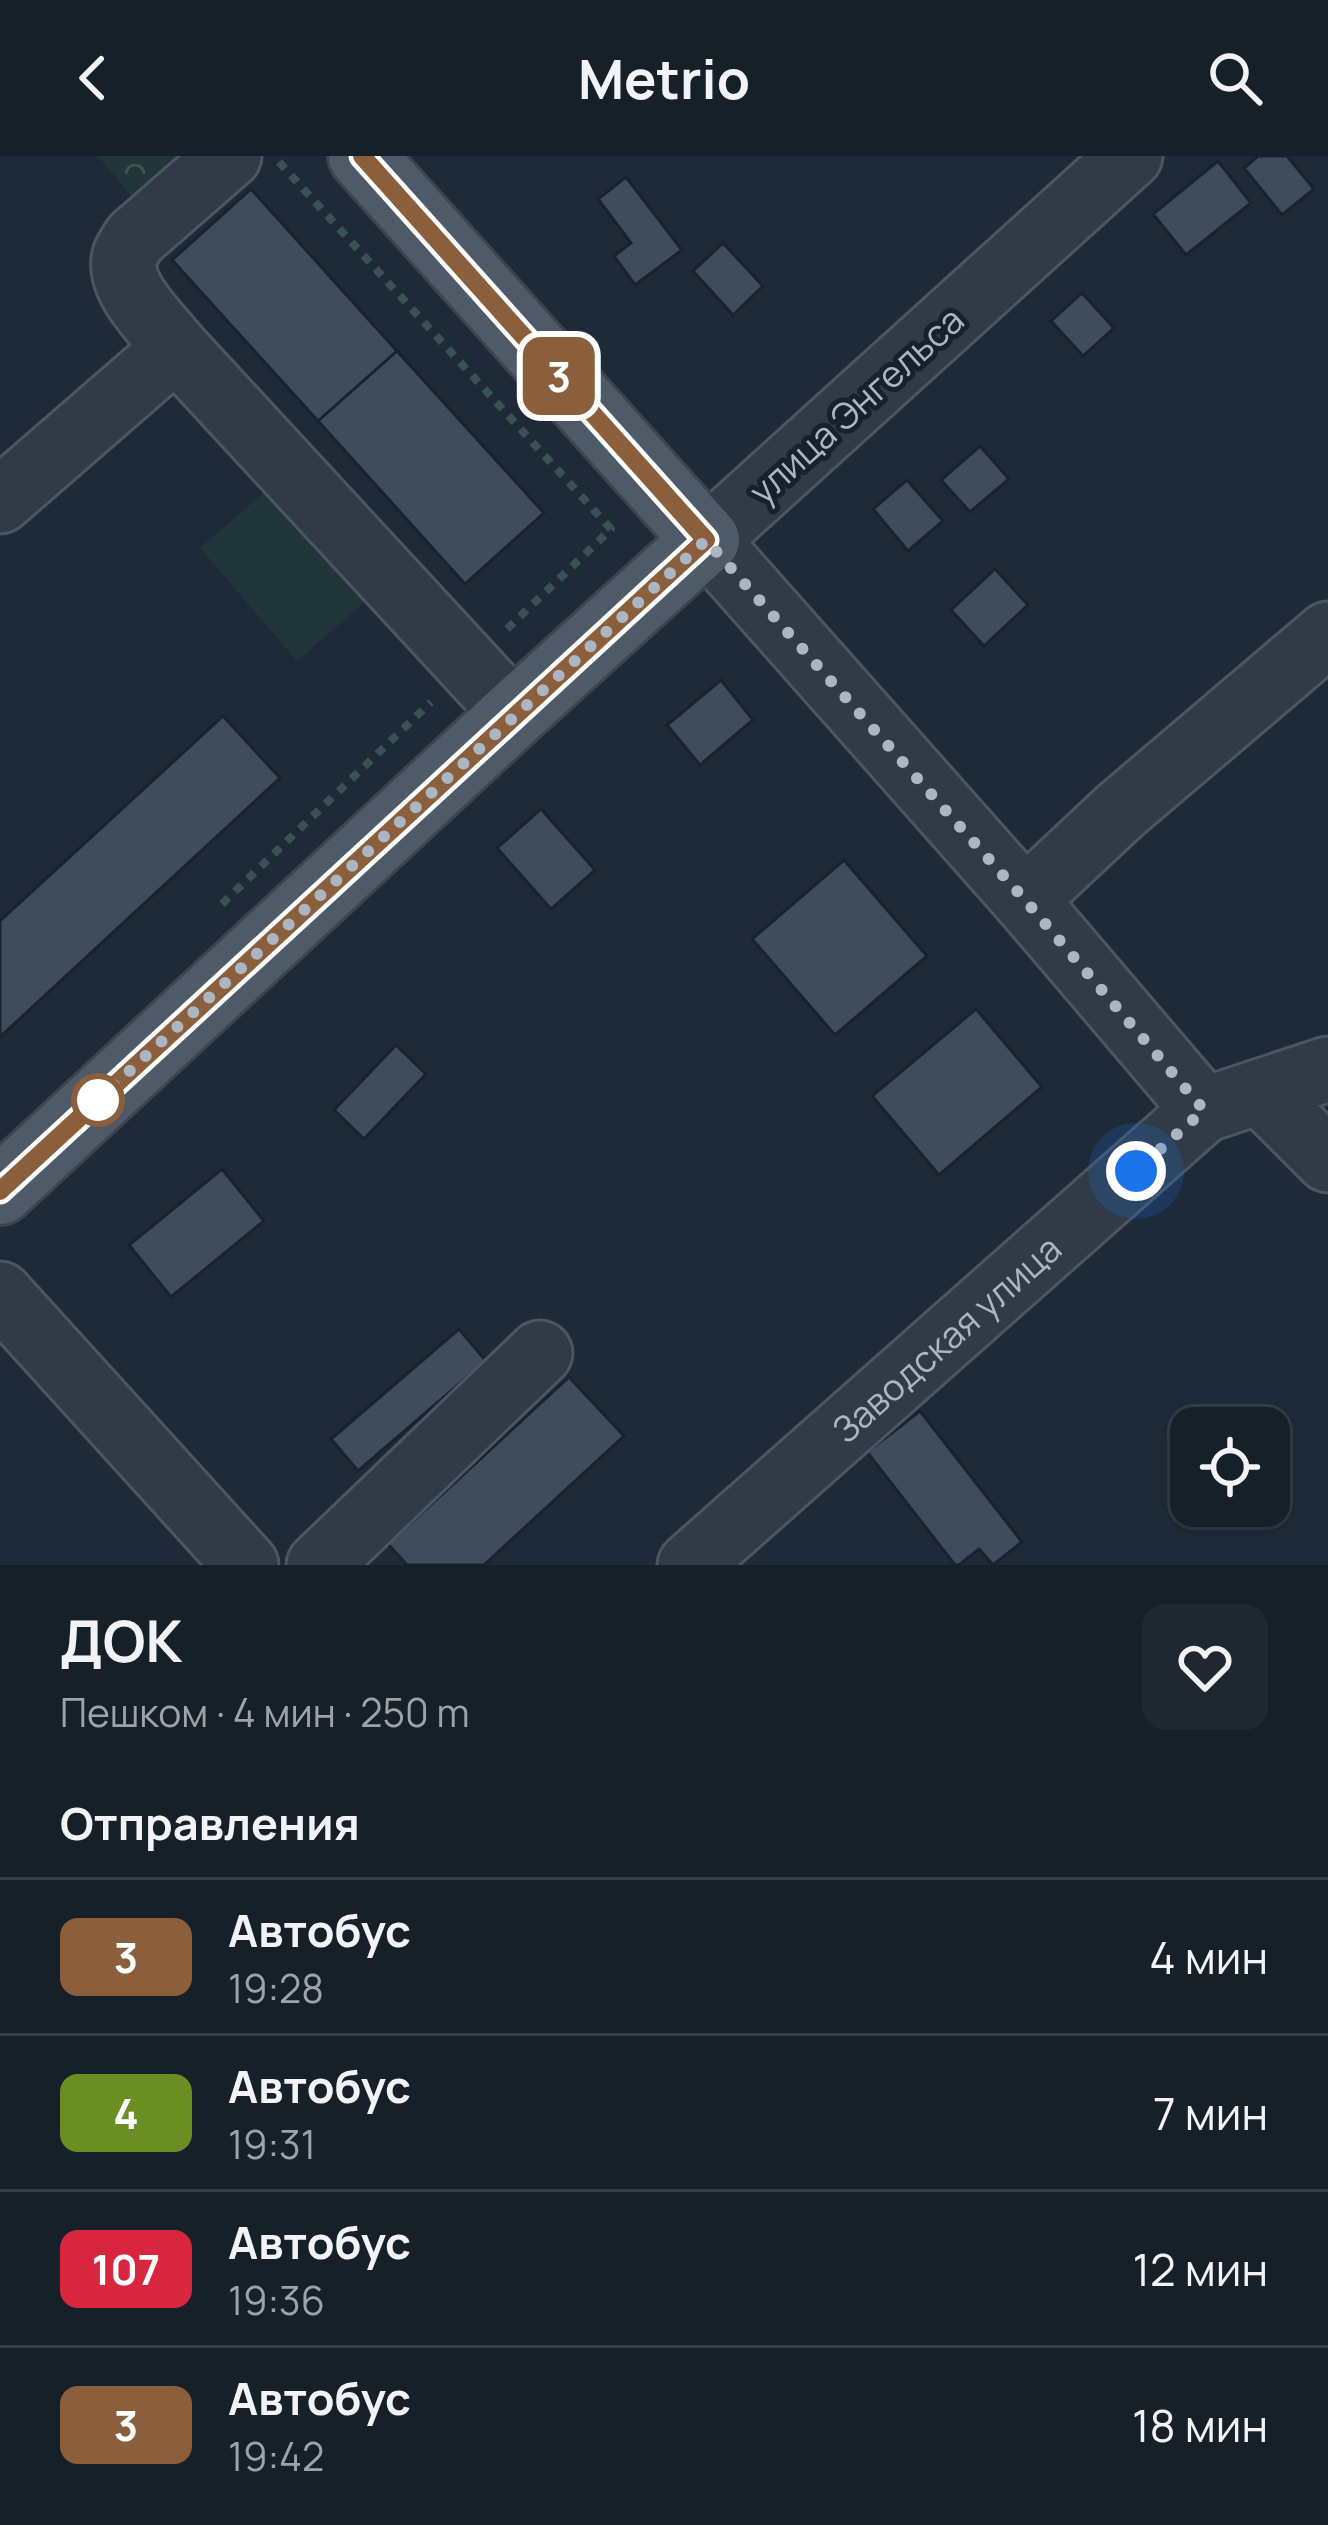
<!DOCTYPE html>
<html lang="ru">
<head>
<meta charset="utf-8">
<style>
  :root { --surface:#162029; --page:#1f2831; --text:#f1f3f6; --muted:#9ea3a8; --line:#353e46 }
  body { margin:0; font-family:Manrope,sans-serif; background:var(--page); color:var(--text); height:100vh; display:flex; flex-direction:column; font-size:45px; white-space:nowrap }
  * { box-sizing:border-box; margin:0 }
  p { font-size:39px; color:var(--muted) }
  .icon { flex:none; width:66px; height:66px; fill:none; stroke:currentColor; stroke-width:2; stroke-linecap:round; stroke-linejoin:round }
  .map { position:relative; height:1409px; overflow:hidden }
  .side { display:flex; flex-direction:column; background:var(--surface); flex:1 }
  .side>* { flex:none }
  .badge { padding:0 24px; border-radius:18px; font-size:42px; line-height:78px }
  .fabs { position:absolute; left:1170px; top:1251px; display:grid; gap:24px }
  .fabs a { display:grid; place-items:center; width:120px; height:120px; border-radius:24px; background:var(--surface); box-shadow:0 3px 9px #0004,0 0 0 3px var(--line); font-size:60px }
  .you { position:absolute; width:60px; height:60px; margin:-30px; border:9px solid #fff; border-radius:50%; background:#1a73e8; box-shadow:0 0 0 18px #1a73e833 }
  .map>.badge { position:absolute; translate:-50% -50%; box-shadow:0 0 0 6px #fff }
  h2 { padding:0 60px; font-size:45px; line-height:108px }
  .round { display:grid; place-items:center; flex:none; width:126px; height:126px; border-radius:24px; background:var(--page) }
  .head { display:flex; align-items:center; justify-content:space-between; height:204px; padding:0 60px }
  h1 { font-size:57px; font-weight:700; line-height:90px }
  ul { padding:0; list-style:none }
  li { display:flex; align-items:center; gap:36px; height:156px; padding:0 60px; border-top:3px solid var(--line) }
  li div { flex:1 }
  li b { display:block; font-size:45px }
  li em { font-style:normal }
  li .badge { min-width:132px; font-weight:700; text-align:center }
  header { display:flex; justify-content:space-between; align-items:center; height:156px; padding:0 60px; background:var(--surface); font-size:54px; font-weight:700 }
  .map>svg:first-child { display:block }
</style>
</head>
<body>
<header><svg class="icon" aria-label="back" viewBox="0 0 24 24"><path d="M15 5l-7 7 7 7"/></svg>Metrio<svg class="icon" aria-label="search" viewBox="0 0 24 24"><circle cx="10" cy="10" r="6"/><path d="M15 15l6 6"/></svg></header>
<div class="map">
<svg width="1328" height="1409" viewBox="0 0 1328 1409">
  <defs>
    <pattern id="park-crowns" width="20" height="18" patternUnits="userSpaceOnUse" patternTransform="scale(3)"><rect width="20" height="18" fill="#203638"/><path d="M2 6a3 3 0 1 1 6 0M12 15a3 3 0 1 1 6 0" fill="none" stroke="#3e5153"/></pattern>
  </defs>
  <rect width="100%" height="100%" fill="#1e2a37"/>
  <path fill="#203638" d="M269 332 366 445 297 505 200 392Z"/>
  <path fill="url(#park-crowns)" d="M98 0H200L141 51Z"/>
  <path fill="#3e4c5c" stroke="#19222e" stroke-width="3" d="M1258 0H1287L1314 33 1282 59 1244 12Z
    M1218 5 1251 47 1186 99 1153 58Z
    M626 21 682 94 635 129 614 100 631 87 598 43Z
    M251 33 397 195 318 265 172 104Z
    M723 87 763 130 733 159 693 115Z
    M1082 137 1114 172 1083 200 1051 165Z
    M397 195 544 357 465 428 318 265Z
    M980 290 1009 323 970 356 941 324Z
    M907 324 943 365 908 395 873 353Z
    M995 413 1028 449 984 490 951 454Z
    M721 524 753 564 700 609 667 569Z
    M223 560 280 622 0 881V765Z
    M541 653 595 714 551 753 497 692Z
    M844 704 927 800 835 879 752 783Z
    M976 853 1042 931 939 1019 872 940Z
    M396 889 426 918 364 983 334 954Z
    M222 1013 264 1065 171 1141 129 1089Z
    M459 1173 486 1205 358 1315 331 1283Z
    M569 1221 624 1280 484 1409H407L388 1388Z
    M920 1255 1022 1386 993 1409 979 1393 959 1409H955L867 1296Z"/>
  <g fill="none" stroke-linecap="round" stroke-linejoin="round">
    <defs>
      <g id="minor">
        <path d="M229 0 135 82C133 85 126 96 125 99 115 130 159 170 176 192L514 558"/>
        <path d="M1130 0 706 384 1025 744 1204 954"/>
        <path d="M0 345 176 192"/>
        <path d="M1025 744 1120 655 1328 478"/>
        <path d="M1261 937 1328 1004"/>
        <path d="M0 1138 246 1409"/>
        <path d="M319 1409 540 1197"/>
        <path id="s1" d="M690 1409 1204 954 1328 913"/>
      </g>
      <path id="major" d="M0 1035 514 558 706 384 362 0"/>
    </defs>
    <use href="#minor" stroke="#4c5663" stroke-width="69"/>
    <use href="#major" stroke="#3b4451" stroke-width="72"/>
    <path stroke="#3a5253" stroke-width="8" stroke-dasharray="9 9" stroke-linecap="butt" d="M279 6 611 373 507 473
      M222 748 431 546"/>
    <use href="#minor" stroke="#313b47" stroke-width="63"/>
    <use href="#major" stroke="#4f5a68" stroke-width="66"/>
  </g>
  <g fill="none" stroke-linecap="round" stroke-linejoin="round">
    <defs>
      <path id="line" d="M0 1035 706 384 362 0"/>
    </defs>
    <use href="#line" stroke="#fff" stroke-width="27"/>
    <use href="#line" stroke="#8b5e3c" stroke-width="18"/>
    <path stroke="#abb6c5" stroke-width="12" stroke-dasharray="0 21.6" d="M98 944 706 384 1025 744 1204 954 1136 1015"/>
  </g>
  <circle fill="#fff" stroke="#8b5e3c" stroke-width="6" cx="98" cy="944" r="24"/>
  <g text-anchor="middle" dominant-baseline="central" stroke-width="10" stroke-linejoin="round" paint-order="stroke">
    <g font-size="36" fill="#abb6c5" stroke="#17202c">
      <text transform="translate(856 249) rotate(-42)">улица Энгельса</text>
      <text stroke="none"><textPath href="#s1" startOffset="342">Заводская улица</textPath></text>
    </g>
  </g>
</svg>
<div class="fabs">
<a><svg class="icon" aria-label="locate" viewBox="0 0 24 24"><circle cx="12" cy="12" r="6"/><path d="M12 2v4M12 18v4M2 12h4M18 12h4"/></svg></a>
</div>
<div class="you" style="left:1136px;top:1015px"></div>
<b class="badge" style="left:559px;top:220px;background:#8b5e3c;color:#fff">3</b>
</div>
<section class="side">
<div class="head"><div><h1>ДОК</h1><p>Пешком · 4 мин · 250 m</p></div><a class="round"><svg class="icon" aria-label="heart" viewBox="0 0 24 24"><path d="M12 20l-8-8c-3-5 5-10 8-4 3-6 11-1 8 4z"/></svg></a></div>
<h2>Отправления</h2>
<ul>
<li><span class="badge" style="background:#8b5e3c;color:#fff">3</span><div><b>Автобус</b><p>19:28</p></div><em>4 мин</em></li>
<li><span class="badge" style="background:#6b8e23;color:#fff">4</span><div><b>Автобус</b><p>19:31</p></div><em>7 мин</em></li>
<li><span class="badge" style="background:#d7263d;color:#fff">107</span><div><b>Автобус</b><p>19:36</p></div><em>12 мин</em></li>
<li><span class="badge" style="background:#8b5e3c;color:#fff">3</span><div><b>Автобус</b><p>19:42</p></div><em>18 мин</em></li>
</ul>
</section>
</body>
</html>
